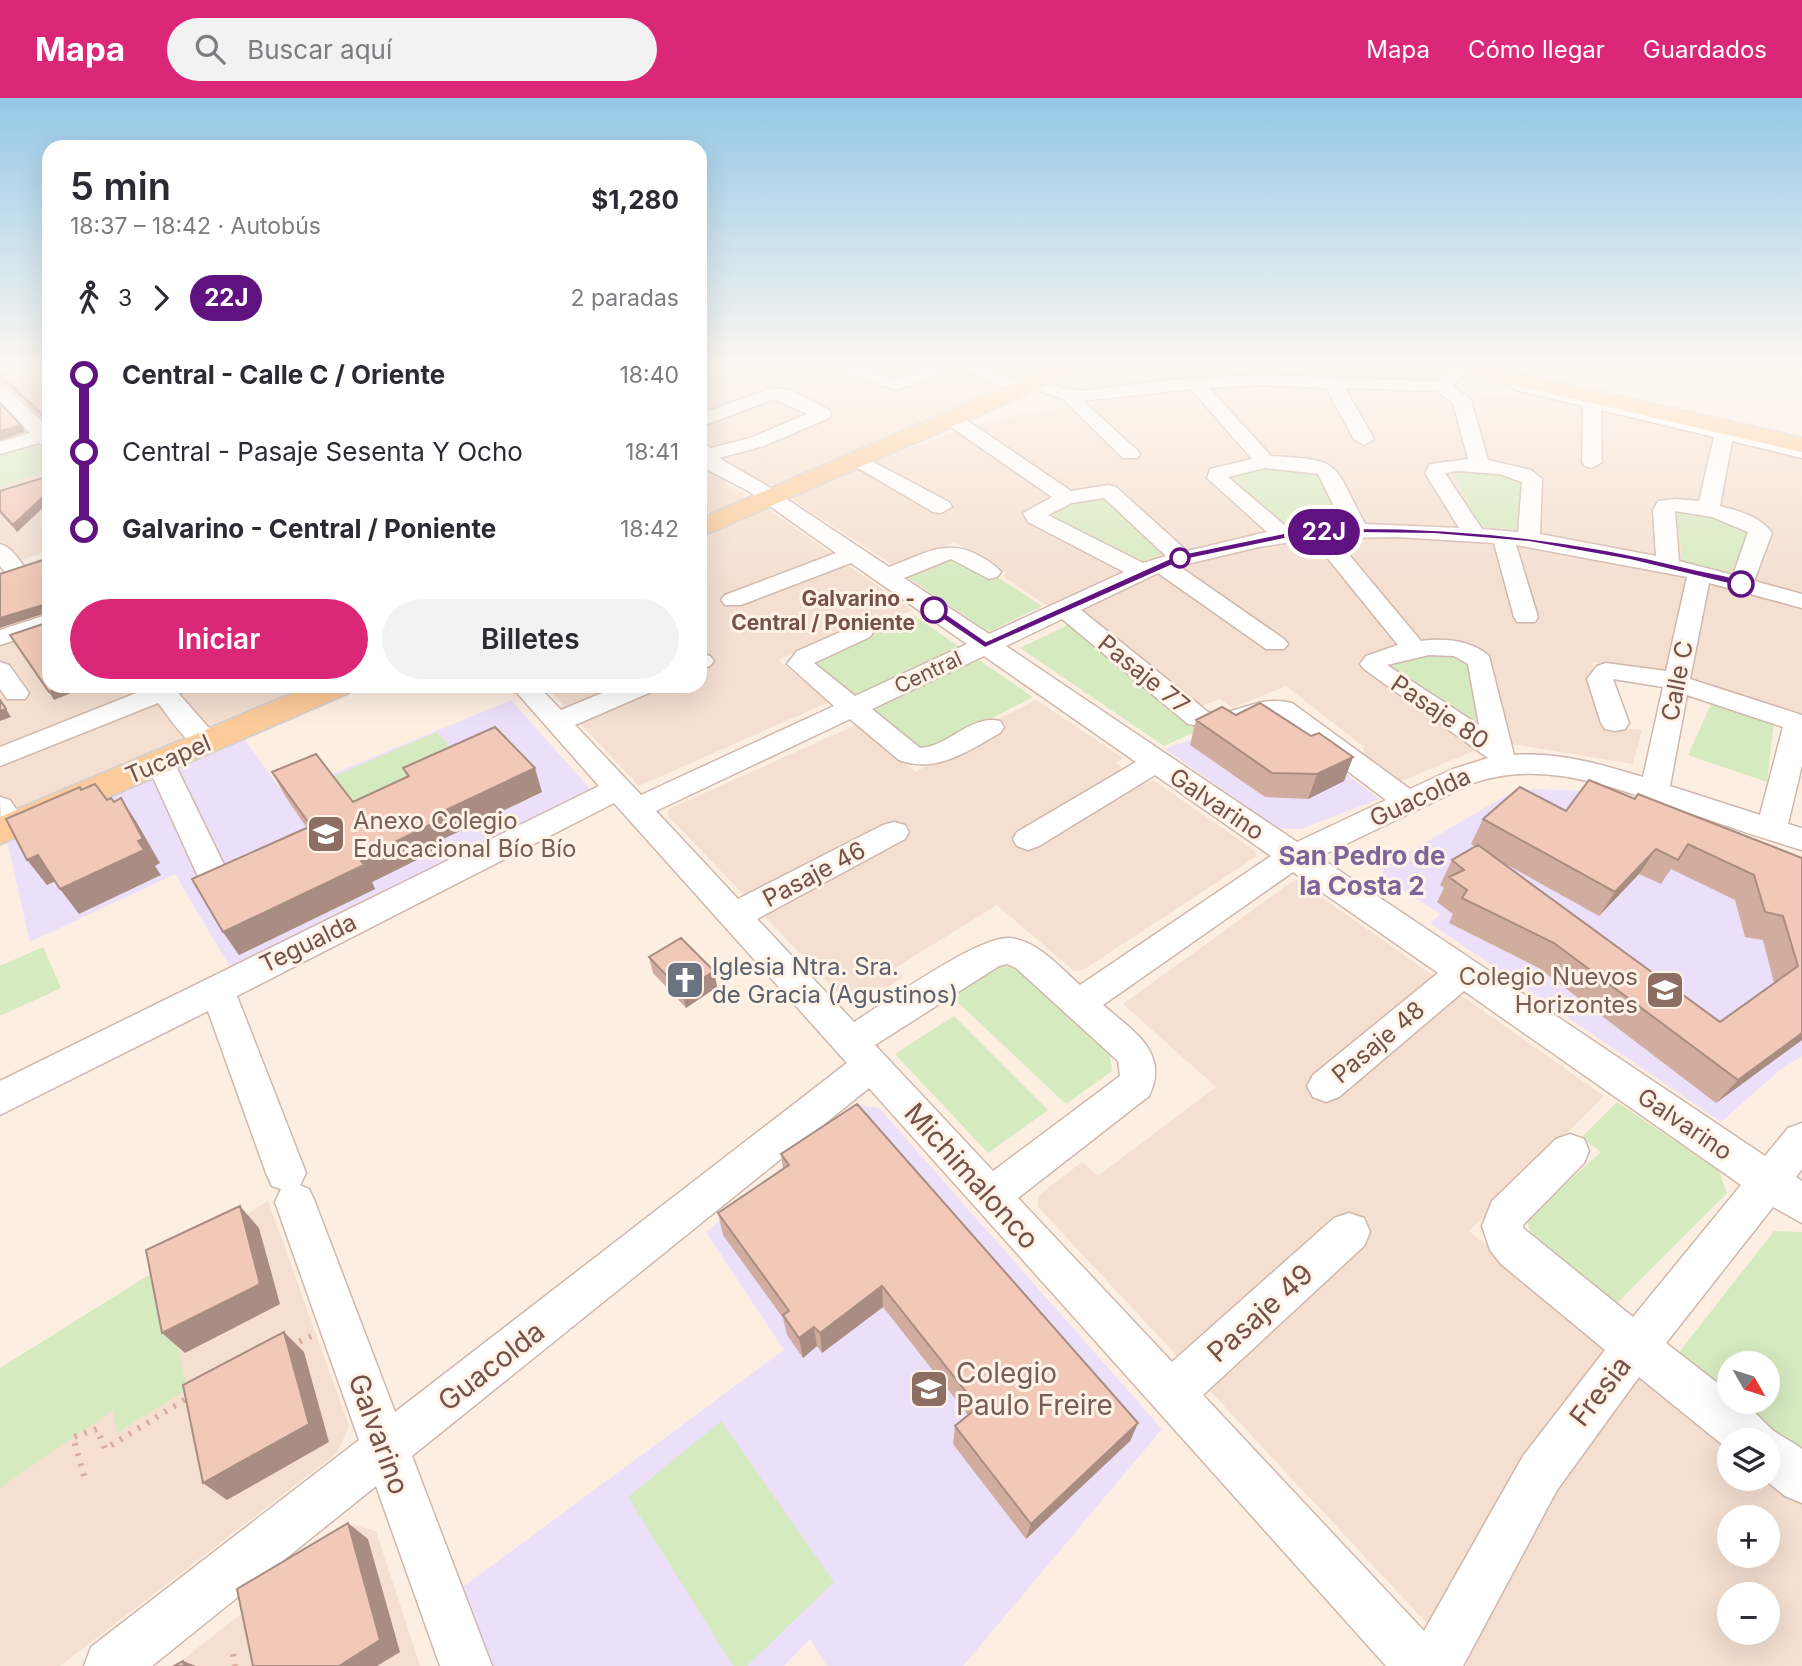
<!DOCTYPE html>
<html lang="es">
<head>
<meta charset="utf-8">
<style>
  :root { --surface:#fff; --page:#f2f2f3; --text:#2b2b33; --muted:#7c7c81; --accent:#db2777 }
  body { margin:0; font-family:Inter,sans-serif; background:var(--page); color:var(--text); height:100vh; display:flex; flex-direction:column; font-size:26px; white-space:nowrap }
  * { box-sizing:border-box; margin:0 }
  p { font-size:23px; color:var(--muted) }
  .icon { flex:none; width:38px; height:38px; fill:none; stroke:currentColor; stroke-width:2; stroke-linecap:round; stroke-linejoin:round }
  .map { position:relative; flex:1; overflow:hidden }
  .details { position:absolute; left:42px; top:42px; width:665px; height:553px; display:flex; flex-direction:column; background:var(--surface); border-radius:21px; box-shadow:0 7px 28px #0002 }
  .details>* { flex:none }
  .badge { padding:0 14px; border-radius:23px; font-size:24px; line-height:46px }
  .needle { width:46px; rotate:129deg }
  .tools { position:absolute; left:1717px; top:1253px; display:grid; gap:14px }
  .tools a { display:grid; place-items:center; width:63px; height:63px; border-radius:50%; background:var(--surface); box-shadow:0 7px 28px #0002; font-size:35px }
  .map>.badge { position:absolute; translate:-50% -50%; box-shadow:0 0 0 4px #fff }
  .legs { display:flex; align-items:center; gap:10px; height:77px; padding:0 28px; font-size:23px }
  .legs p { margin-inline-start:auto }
  .headline { display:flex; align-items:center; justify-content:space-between; height:119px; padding:0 28px }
  h1 { font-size:38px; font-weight:600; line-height:52px }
  .cta { display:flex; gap:14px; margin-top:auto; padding:14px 28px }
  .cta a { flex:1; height:80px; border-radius:42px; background:var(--accent); color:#fff; font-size:28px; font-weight:600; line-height:80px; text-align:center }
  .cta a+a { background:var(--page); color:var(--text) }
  ul { padding:0 28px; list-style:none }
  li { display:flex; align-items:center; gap:24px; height:77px; font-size:26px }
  li i { display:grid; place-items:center; width:10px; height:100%; margin:0 9px; background:currentColor }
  li i::after { content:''; width:18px; height:18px; margin:-9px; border:5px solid; border-radius:50%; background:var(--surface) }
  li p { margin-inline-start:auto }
  li:first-child i { background:linear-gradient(#0000 50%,currentColor 0) }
  li:last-child i { background:linear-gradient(currentColor 50%,#0000 0) }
  header { display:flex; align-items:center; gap:42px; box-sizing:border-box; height:98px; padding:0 35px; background:var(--accent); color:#fff }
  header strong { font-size:33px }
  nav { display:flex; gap:38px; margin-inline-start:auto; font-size:24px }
  .search { width:490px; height:63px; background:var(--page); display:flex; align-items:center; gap:18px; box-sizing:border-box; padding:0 24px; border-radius:38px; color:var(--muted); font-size:26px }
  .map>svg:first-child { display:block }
</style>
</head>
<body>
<header>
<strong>Mapa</strong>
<div class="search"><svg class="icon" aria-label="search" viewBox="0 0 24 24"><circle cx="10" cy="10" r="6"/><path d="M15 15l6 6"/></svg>Buscar aquí</div>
<nav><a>Mapa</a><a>Cómo llegar</a><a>Guardados</a></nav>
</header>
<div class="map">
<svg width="1802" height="1568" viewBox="0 0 1802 1568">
  <rect width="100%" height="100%" fill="#fcefe2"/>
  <path fill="#f4dfd0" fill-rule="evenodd" d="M49 270V453L0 469V281Z
    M700 270H1043L1019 281 997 272 986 277 979 280 1000 288V291L777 387H768L747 375 724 385 744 396 743 401 700 420Z
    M1315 286 1473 294 1513 300 1523 294 1802 358V620L1652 571 1592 564 1604 628 1642 632 1633 666 1512 646 1481 650 1399 684 1363 657 1364 649 1286 588 1232 610 1220 601 1199 609 1082 517 1044 506 1003 478 1006 475 954 444 896 469 794 403V400L887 359 951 335 1023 316 1166 293Z
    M768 411 912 512 872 530 864 525 778 562 829 604 639 688 545 588H700V441Z
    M49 531V588H308L0 718V549Z
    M1036 602 1123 660 1116 665 1144 686 1153 682 1254 752 1257 758 1083 872 1074 873 997 807 895 870 904 879 853 910 668 718 669 711 858 626 915 674 1006 627 999 621Z
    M1296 781 1604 998 1469 1133 1729 1342V1381H1768V1373L1802 1401V1568H1467L1038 1109 1039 1097 1082 1064 1098 1078 1216 989 1123 906ZM1729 1419H1768V1458H1729ZM1729 1496H1768V1535H1729Z
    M268 1103 349 1328 337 1355 60 1568H0V1274Z
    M353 1427 376 1433 420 1568H175Z"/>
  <path fill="#ecdff9" d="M511 602 590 691 230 869 175 776 30 844 7 743 245 642 284 696Z
    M1267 614 1379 701 1301 731 1278 730 1165 651Z
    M1530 691 1588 693 1802 767V958L1781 971 1721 1024 1430 825 1440 816 1385 780 1382 770 1505 698Z
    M856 1006 879 1010 1162 1331 963 1568H827L810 1541 784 1568H488L460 1491 784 1252 706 1134Z"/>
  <path fill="#d6eac0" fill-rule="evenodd" d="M1082 270H1417L1437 277 1435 282 1424 283 1282 278 1089 292 1067 293 1058 287 1062 279Z
    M41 344 49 354V373L0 388V354Z
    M1254 368H1315L1348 425 1282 429 1224 378Z
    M1453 372 1520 378 1524 432 1476 428Z
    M1105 400 1166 454 1136 466 1045 416 1073 402Z
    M1680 411 1748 430 1749 436 1730 476 1683 463 1676 415Z
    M951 457 991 483 999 480 1042 508 989 534 904 477Z
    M913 517 1033 599 931 652 912 650 813 569 815 560Z
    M1070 526 1199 632 1164 648 1020 550Z
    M1408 554 1470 559 1484 630 1385 569V563Z
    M1711 606 1774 625 1767 684 1688 657Z
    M437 634 462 662 357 709 334 678Z
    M43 849 61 890 0 918V868Z
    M1000 866 1018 871 1110 957 1112 973 1066 1006 950 897Z
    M954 918 1048 1012 988 1055 895 956Z
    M1617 1004 1719 1073 1727 1095 1612 1210 1534 1146 1526 1121 1601 1054 1581 1040Z
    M1774 1133 1802 1134V1360L1673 1262ZM1729 1265H1768V1304H1729Z
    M160 1170 187 1291 117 1335 113 1312 0 1390V1270Z
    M721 1323 834 1484 747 1568H733L628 1399Z"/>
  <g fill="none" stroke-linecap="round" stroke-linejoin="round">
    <defs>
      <path id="minor" d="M728 270 700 282V271Z
        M840 270H865L896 281 926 270H951L948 274 896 292 843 274Z
        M960 270H984L1024 285 1033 280 1066 291 1083 293 1167 282 1260 277 1433 283 1440 281 1450 270H1464L1466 273 1453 288 1471 302 1488 362 1531 372 1542 381 1540 436 1656 458 1653 412 1658 403 1675 401 1699 403 1714 339 1601 312 1602 364 1592 370 1585 368 1582 364 1583 308 1515 292 1512 288 1515 284 1521 283 1802 348V360L1732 343 1720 408C1739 413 1760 418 1772 435L1754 483 1802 496V510L1709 485 1690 581 1802 617V667L1788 726 1802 730V752C1754 738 1707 721 1660 705 1598 684 1538 663 1473 685L1319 759 1765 1058 1788 1030 1802 1025V1071L1796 1079 1802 1083V1125L1773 1109 1666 1245 1729 1294V1304C1751 1304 1759 1321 1774 1333 1782 1339 1793 1344 1802 1351V1405L1785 1398 1764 1381H1768V1342H1729V1352L1639 1279 1557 1392 1463 1568H1386L869 990 412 1358 492 1568H440L376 1388 152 1568H84L91 1549 359 1342 275 1104 281 1091 272 1088 266 1075 208 913 0 1017V983L599 688 511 588H538L561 612 619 588H655L651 594 575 627 641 697 834 608 787 566 797 553 852 529H870L873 534 870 539 814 565 855 598 967 546 851 465 741 507H725L721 502 725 497 836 455 750 394 700 368V343L711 350 750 340 807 316 774 301 700 329V316L772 290 791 292 829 312 831 316 829 320 764 348 719 360 764 386 889 469C924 456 948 438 983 460 990 464 996 468 1001 474L997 479 989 481 951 461 904 480 989 536 1124 474 1028 424 1023 415 1052 399 945 325 943 321 945 317H959L1071 393 1109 387 1116 389 1187 453 1267 434 1207 380 1210 371 1252 361 1191 291 1083 303 1137 352 1140 356 1137 360H1123L1063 301 1031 290 1022 295 1016 294ZM1260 287 1326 290 1354 341 1364 347 1374 341 1345 290 1436 293 1453 305 1468 361 1430 366 1425 375 1459 430 1365 426C1332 364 1344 362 1271 358L1209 290ZM1265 370 1318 376 1343 427 1289 431 1228 379ZM1458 373 1499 376 1522 384 1518 434 1482 431 1445 375ZM1104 400 1166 458 1143 465 1048 417 1072 405ZM1675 413 1712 419 1748 434 1733 477 1679 463ZM1396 439 1494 445 1514 519 1517 524H1535L1538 519 1516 447 1687 479 1666 573 1606 565 1597 568 1587 581 1601 625 1605 631 1615 633 1625 631 1629 625 1613 581 1663 589 1643 679C1600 666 1559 654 1514 657L1489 558C1470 542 1445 540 1421 543L1335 440ZM1312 441 1398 547 1366 558 1360 566 1364 571 1488 660 1453 671 1410 691 1292 605C1256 596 1238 619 1208 614L1081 512 1158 475 1266 551H1284L1288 546 1284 541 1179 468 1259 449ZM1062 521 1188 626 1222 632 1275 618 1386 702 1297 744 1006 548ZM1429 557 1454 558 1468 566 1479 627 1387 567ZM984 558 1136 664 1017 734 1013 741 1017 748 1028 752 1039 748 1155 677 1271 758 1080 887C1060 870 1037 842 1009 840 976 839 885 905 854 924L757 821 905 741 909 734 905 727 894 724 883 727 738 801 656 713 850 621 899 662C936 676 968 653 1000 635L1004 629 1000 623C971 616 948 649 920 650L872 611ZM1687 597 1783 629 1760 717 1670 688ZM614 705 847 965 395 1314 315 1104 309 1091 300 1087 306 1075 237 898ZM1293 774 1438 875 1313 977 1307 988 1313 999 1326 1004 1339 999 1464 893 1741 1087 1633 1219 1523 1130V1127L1584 1065 1589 1053 1584 1041 1570 1036 1556 1041 1492 1103 1482 1128 1490 1152 1501 1166 1605 1252 1523 1358 1424 1533 1203 1297 1364 1148 1370 1134 1364 1120 1349 1115 1334 1120 1172 1264 1018 1100 1149 998C1170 954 1133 933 1103 907ZM1007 866 1016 870 1118 963 1120 978 993 1073 875 947 999 868Z
        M0 289 6 290 49 330V350L39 345 0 356V344L30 335 0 305Z
        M858 356 949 404 952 409 941 415 933 414 851 366 848 362Z
        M0 446C12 449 19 462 27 472L23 477H7L0 468Z
        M49 516V531L0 547V532Z
        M700 555 710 558 714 563 710 568 700 571Z
        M0 564 9 567 29 595 25 601H7L0 591Z
        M154 588H190L179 596 216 638 220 644 216 650C190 657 173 623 158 605L0 668V649Z
        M160 655 170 658 174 664 231 781 226 789 215 792 204 789 199 781 146 664 150 658Z
        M0 699 10 702 27 728 23 735 12 738 1 735Z"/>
      <path id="major" d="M1049 270H1077L1074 275 700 439V421Z
        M1456 270H1494L1802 340V354L1467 276Z
        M310 588H353L348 595 0 746V719Z"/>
    </defs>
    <use href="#minor" stroke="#d0b7ac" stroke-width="3"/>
    <use href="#major" stroke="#d8cfcc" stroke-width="4"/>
    <path stroke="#d7ac9c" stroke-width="6" stroke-dasharray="2.5 8" stroke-linecap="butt" d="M290 1248 311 1238
      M84 1378 73 1339 97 1331 105 1351 189 1299
      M233 1556 235 1568"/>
    <use href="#minor" fill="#fff" fill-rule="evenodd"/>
    <use href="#major" fill="#fccb99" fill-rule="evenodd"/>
  </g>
  <path fill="#d0ad9f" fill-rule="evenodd" d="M49 270V326L8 288 0 287V275Z
    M49 378V404L17 434 0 415V393Z
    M1236 617 1311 638 1353 659 1344 683 1308 701 1265 699 1190 647 1196 622Z
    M403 670 542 694 443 741 445 748 372 784 375 791 239 857 223 834 307 730 285 698 272 674 353 704 407 679Z
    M1635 701 1802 760V942L1716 1005 1539 870 1449 825 1453 816 1437 804 1444 790 1440 787 1452 762 1475 749 1471 746 1483 721 1566 713ZM1493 759 1599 818 1639 776 1661 786 1671 771 1735 802 1745 839 1763 842 1774 885 1720 924Z
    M649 859 714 873 717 889 686 910 653 875Z
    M781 1056 1138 1325 1130 1343 1026 1441 953 1346 955 1328 968 1317 883 1209 822 1255 817 1248 803 1260 787 1237 783 1220 723 1137 718 1115 783 1071Z"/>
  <path fill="#a98d82" d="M21 327 25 334 0 342V333Z
    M47 395 49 399V404L17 434 13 427Z
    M46 506 49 514 0 530V520Z
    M63 588H88L54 602 49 594Z
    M0 601 11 619 0 623Z
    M1353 659 1344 683 1308 701 1317 676Z
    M535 670 542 694 443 741 445 748 372 784 375 791 239 857 223 834 360 761 431 719Z
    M121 700 137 725 160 765 155 768 161 777 79 816 60 791 138 743Z
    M1656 751 1639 776 1599 818 1615 794Z
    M38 757 58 782 47 787 27 762Z
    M714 873 717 889 686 910 682 894Z
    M1802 935V942L1716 1005 1738 982Z
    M240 1108 259 1130 280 1206 185 1255 162 1235Z
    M882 1188 883 1209 822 1255 820 1235Z
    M814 1229 817 1248 803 1260 799 1240Z
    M284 1234 304 1254 329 1344 227 1402 203 1385Z
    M1138 1325 1130 1343 1026 1441 1031 1426Z
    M348 1425 368 1441 400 1554 377 1568H339Z
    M183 1563 196 1568H184Z"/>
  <path fill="#f2c9b9" stroke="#a98d82" stroke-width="2" d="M20 270H49V322L4 281H0V275Z
    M0 305 21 327 0 333Z
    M49 378V397L47 395 13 427 0 413V393Z
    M49 460V588H63L49 594 10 537 46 525V506L0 520V476Z
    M0 602 6 611 0 613Z
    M1260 605 1311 638 1319 635 1353 659 1317 676 1272 675 1196 622 1222 609 1236 617Z
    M495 629 535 670 431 719 436 724 360 761 364 767 223 834 192 781 311 728 272 674 316 656 353 704 409 678 403 670Z
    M1589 682 1635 701 1638 696 1802 760V935L1738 982 1554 845 1462 800 1467 792 1449 779 1464 772 1452 762 1478 747 1720 924 1798 868 1783 818 1765 814 1754 777 1688 746 1678 762 1656 751 1615 794 1483 721 1520 689 1566 713Z
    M95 686 107 702 111 700 114 704 121 700 143 741 138 743 144 752 60 791 38 757 27 762 6 721 80 689 81 692Z
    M681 840 714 873 682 894 649 859Z
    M857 1006 1138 1325 1031 1426 955 1328 978 1309 882 1188 820 1235 814 1229 799 1240 783 1217 789 1213 718 1115 789 1067 781 1056Z
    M240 1108 260 1186 162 1235 146 1152Z
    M284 1234 309 1326 203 1385 183 1287Z
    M348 1425 380 1542 339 1568H253L237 1491Z
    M183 1563 184 1568H174Z"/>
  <linearGradient id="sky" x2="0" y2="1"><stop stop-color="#94c8e7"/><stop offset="0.55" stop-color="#fef8f2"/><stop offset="1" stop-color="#fef8f2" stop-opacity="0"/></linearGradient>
  <rect width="1802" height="489" fill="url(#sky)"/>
  <path fill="#5f1280" stroke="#fff" stroke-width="2" d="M1357 430C1469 430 1576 442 1685 469 1703 474 1731 476 1746 486L1741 489 1630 462 1529 444 1434 436 1357 435 1284 441 1184 462 985 550 929 512 938 510 986 543 1177 457 1284 435Z"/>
  <defs>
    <symbol id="school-square" viewBox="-11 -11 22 22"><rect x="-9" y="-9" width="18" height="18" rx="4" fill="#8d6e63" stroke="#fff3e8"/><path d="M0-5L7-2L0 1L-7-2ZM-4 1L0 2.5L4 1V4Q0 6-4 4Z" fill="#fff"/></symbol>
    <symbol id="church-square" viewBox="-11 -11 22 22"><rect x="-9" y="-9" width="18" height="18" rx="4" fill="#6b7280" stroke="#fff3e8"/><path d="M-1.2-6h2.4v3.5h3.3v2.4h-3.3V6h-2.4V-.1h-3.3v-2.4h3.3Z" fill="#fff"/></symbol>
  </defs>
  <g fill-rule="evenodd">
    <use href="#school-square" x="304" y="714" width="44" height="44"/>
    <use href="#church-square" x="663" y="860" width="44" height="44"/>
    <use href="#school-square" x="1643" y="870" width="44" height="44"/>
    <use href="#school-square" x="907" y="1269" width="44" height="44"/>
  </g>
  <g fill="#fff" stroke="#5f1280" stroke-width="3.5">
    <circle cx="1180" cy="460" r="9"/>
    <circle cx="1741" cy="486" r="12"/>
    <circle cx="934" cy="512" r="12"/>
  </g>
  <g text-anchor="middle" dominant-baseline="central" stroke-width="6" stroke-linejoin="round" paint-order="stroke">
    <g font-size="21" font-weight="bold" fill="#745248" stroke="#fff3e8" text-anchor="end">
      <text x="915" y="500">Galvarino -<tspan x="915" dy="24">Central / Poniente</tspan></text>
    </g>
    <g font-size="21" fill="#745248" stroke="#fff3e8">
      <text transform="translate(928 574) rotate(-25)">Central</text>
    </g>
    <g font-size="24" fill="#745248" stroke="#fff3e8">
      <text transform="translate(1144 576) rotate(39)">Pasaje 77</text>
      <text transform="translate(1677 583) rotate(-79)">Calle C</text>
      <text transform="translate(1440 614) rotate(34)">Pasaje 80</text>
      <text transform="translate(168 661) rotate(-23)">Tucapel</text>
      <text transform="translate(1420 699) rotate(-25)">Guacolda</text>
      <text transform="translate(1217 706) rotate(34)">Galvarino</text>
      <text transform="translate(814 776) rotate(-28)">Pasaje 46</text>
      <text transform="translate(308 845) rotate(-26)">Tegualda</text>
      <text transform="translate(1378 944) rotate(-40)">Pasaje 48</text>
      <text transform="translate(1685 1026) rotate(34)">Galvarino</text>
    </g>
    <g font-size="24" fill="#785e54" stroke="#fff3e8" text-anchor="start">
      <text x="353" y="722">Anexo Colegio<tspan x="353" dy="28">Educacional Bío Bío</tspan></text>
      <text x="1638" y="878" text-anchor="end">Colegio Nuevos<tspan x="1638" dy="28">Horizontes</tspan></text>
    </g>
    <g font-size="24" fill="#5b616d" stroke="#fff3e8" text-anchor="start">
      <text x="712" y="868">Iglesia Ntra. Sra.<tspan x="712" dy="28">de Gracia (Agustinos)</tspan></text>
    </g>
    <g font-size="26" font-weight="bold" fill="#806398" stroke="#fff3e8">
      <text x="1362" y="757">San Pedro de<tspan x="1362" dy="30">la Costa 2</tspan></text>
    </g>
    <g font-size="28" fill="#745248" stroke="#fff3e8">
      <text transform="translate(972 1078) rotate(48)">Michimalonco</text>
      <text transform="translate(1260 1215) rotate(-42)">Pasaje 49</text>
      <text transform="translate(491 1268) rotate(-38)">Guacolda</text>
      <text transform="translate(1600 1293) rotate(-52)">Fresia</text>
      <text transform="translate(379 1336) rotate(70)">Galvarino</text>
    </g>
    <g font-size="28" fill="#785e54" stroke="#fff3e8" text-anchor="start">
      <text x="956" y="1275">Colegio<tspan x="956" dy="32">Paulo Freire</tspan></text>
    </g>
  </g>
</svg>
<div class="tools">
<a><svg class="needle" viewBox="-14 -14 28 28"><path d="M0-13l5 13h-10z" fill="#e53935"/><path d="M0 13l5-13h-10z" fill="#7c7c81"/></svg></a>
<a><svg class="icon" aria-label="layers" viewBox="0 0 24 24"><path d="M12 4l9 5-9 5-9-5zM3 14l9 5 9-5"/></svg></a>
<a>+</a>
<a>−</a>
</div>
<b class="badge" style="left:1324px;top:434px;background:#5f1280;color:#fff">22J</b>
<section class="details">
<div class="headline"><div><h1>5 min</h1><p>18:37 – 18:42 · Autobús</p></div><b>$1,280</b></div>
<div class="legs"><svg class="icon" aria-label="walk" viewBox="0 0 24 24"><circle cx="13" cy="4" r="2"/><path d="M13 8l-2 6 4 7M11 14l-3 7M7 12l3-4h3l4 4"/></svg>3<svg class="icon" aria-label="forward" viewBox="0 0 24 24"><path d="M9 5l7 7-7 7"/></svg><b class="badge" style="background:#5f1280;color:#fff">22J</b><p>2 paradas</p></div>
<ul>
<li><i style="color:#5f1280"></i><b>Central - Calle C / Oriente</b><p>18:40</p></li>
<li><i style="color:#5f1280"></i><span>Central - Pasaje Sesenta Y Ocho</span><p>18:41</p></li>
<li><i style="color:#5f1280"></i><b>Galvarino - Central / Poniente</b><p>18:42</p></li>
</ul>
<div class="cta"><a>Iniciar</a><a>Billetes</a></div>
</section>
</div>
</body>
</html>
